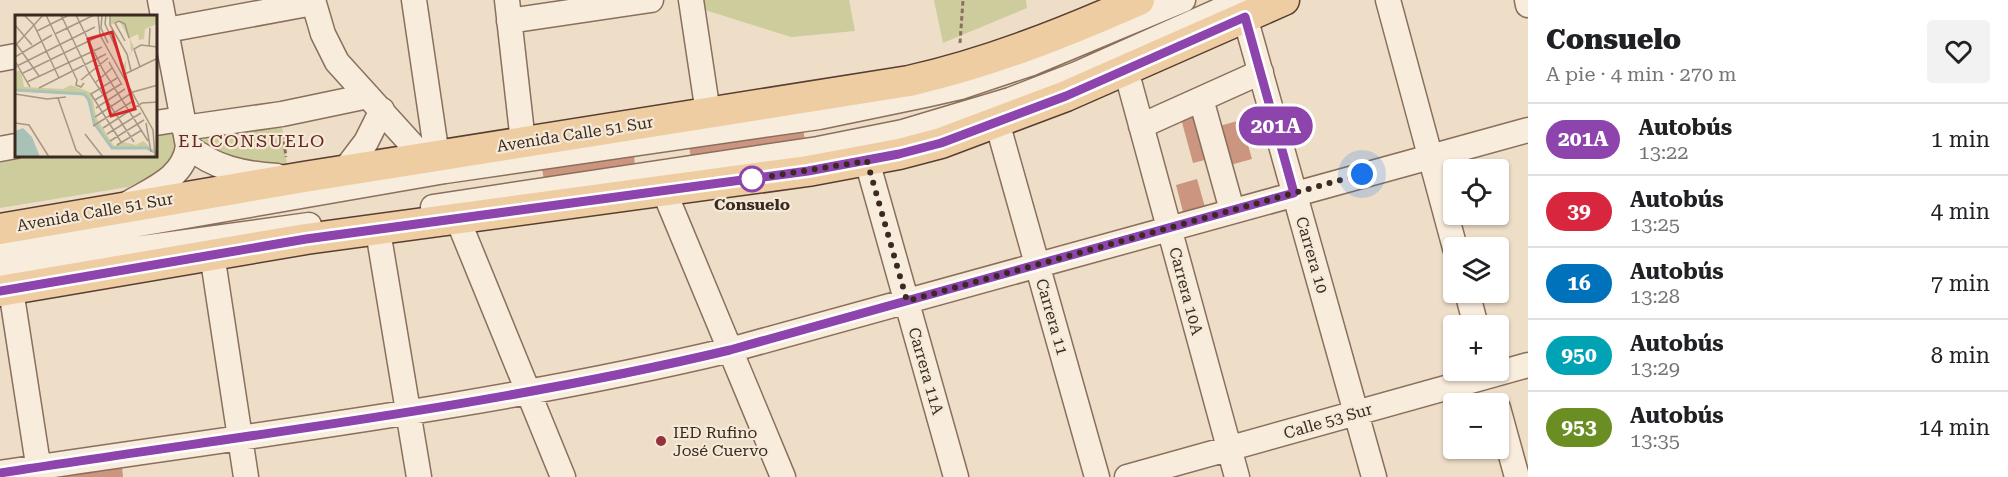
<!DOCTYPE html>
<html lang="es">
<head>
<meta charset="utf-8">
<style>
  :root { --surface:#fff; --page:#f2f2f2; --text:#202124; --muted:#757577; --line:#e0e0e0 }
  body { margin:0; font-family:"Roboto Serif",serif; background:var(--page); color:var(--text); height:100vh; display:flex; flex-direction:column; font-size:22px; white-space:nowrap }
  * { box-sizing:border-box; margin:0 }
  p { font-size:20px; color:var(--muted) }
  .icon { flex:none; width:33px; height:33px; fill:none; stroke:currentColor; stroke-width:2; stroke-linecap:round; stroke-linejoin:round }
  .map { position:relative; flex:1; overflow:hidden }
  .details { display:flex; flex-direction:column; background:var(--surface); width:480px }
  .details>* { flex:none }
  .badge { padding:0 12px; border-radius:20px; font-size:21px; line-height:39px }
  .tools { position:absolute; left:1443px; top:159px; display:grid; gap:12px }
  .tools a { display:grid; place-items:center; width:66px; height:66px; border-radius:6px; background:var(--surface); box-shadow:0 2px 4px #0004; font-size:30px }
  .you { position:absolute; width:30px; height:30px; margin:-15px; border:4px solid #fff; border-radius:50%; background:#1a73e8; box-shadow:0 0 0 9px #1a73e833 }
  .map>.badge { position:absolute; translate:-50% -50%; box-shadow:0 0 0 3px #fff }
  .round { display:grid; place-items:center; flex:none; width:63px; height:63px; border-radius:6px; background:var(--page) }
  .head { display:flex; align-items:center; justify-content:space-between; height:102px; padding:0 18px }
  h1 { font-size:28px; font-weight:800; line-height:45px }
  ul { padding:0; list-style:none }
  li { display:flex; align-items:center; gap:18px; height:72px; padding:0 18px; border-top:2px solid var(--line) }
  li div { flex:1 }
  li b { display:block; font-size:22px }
  li em { font-style:normal }
  li .badge { min-width:66px; font-weight:700; text-align:center }
  main { display:flex; flex:1; min-height:0 }
  .map>svg:first-child { display:block }
</style>
</head>
<body>
<main>
<div class="map">
<svg width="1528" height="477" viewBox="0 0 1528 477">
  <rect width="100%" height="100%" fill="#eedec8"/>
  <path fill="#cccc9c" d="M702 0H849L855 31 791 37 705 10Z
    M934 0H1026L1027 8 943 43Z
    M281 118 287 165 266 166 216 153 199 135Z
    M175 128 180 153 160 172 128 187 0 208V163L34 156H156V132Z"/>
  <path fill="#cb957f" d="M1200 109 1213 158 1193 163 1180 115Z
    M1241 120 1252 159 1223 167 1212 128Z
    M803 129 805 140 691 158 689 146Z
    M634 155 635 166 544 180 542 168Z
    M1197 179 1205 207 1183 212 1176 185Z
    M122 465 123 477H55V474Z"/>
  <g fill="none" stroke-linecap="round" stroke-linejoin="round">
    <defs>
      <path id="minor" d="M313 0 323 34 337 62 424 158
        M414 0 437 156
        M507 0 523 142
        M691 0 708 113
        M1388 0 1455 248
        M1527 0 1528 5
        M1238 1 1245 17 1374 477
        M509 21 651 0
        M156 32 313 3
        M0 59 16 56
        M1126 70 1237 477
        M1201 99 1232 210
        M997 122 1097 477
        M156 123 181 119
        M1141 126 1261 72
        M184 128 282 114 368 96
        M188 146C214 168 243 174 277 176
        M0 149 16 146
        M867 161 956 477
        M344 171 366 142 382 110
        M664 191 783 477
        M127 204C152 189 184 178 188 146L160 0
        M433 207 818 149 903 132 1010 100 1077 74 1243 0
        M458 220 563 477
        M378 231 419 477
        M0 248 445 171 819 117 925 95 960 87 1032 63 1183 0
        M212 254 246 477
        M0 271 128 250 309 225
        M11 290 40 477
        M1467 292 1476 326
        M1498 408 1517 477
        M0 473C243 436 491 407 730 350L1528 130
        M1127 477 1528 365"/>
      <path id="major" d="M0 229 304 177 909 81C989 63 1064 33 1139 0
        M0 291 306 239 808 171 899 154 941 143 1066 96 1284 0"/>
    </defs>
    <use href="#minor" stroke="#8a6f5d" stroke-width="27"/>
    <use href="#major" stroke="#583e31" stroke-width="33"/>
    <path stroke="#8a6f5d" stroke-width="3" stroke-dasharray="4.5 3" stroke-linecap="butt" d="M960 43 963 0
      M283 134 286 157"/>
    <use href="#minor" stroke="#f8ecdc" stroke-width="24"/>
    <use href="#major" stroke="#efcda2" stroke-width="30"/>
  </g>
  <g fill="none" stroke-linecap="round" stroke-linejoin="round">
    <defs>
      <path id="line" d="M0 291 306 239 808 171 899 154 941 143 1066 96 1245 17 1294 193 730 350C490 407 244 435 0 473"/>
    </defs>
    <use href="#line" stroke="#fff" stroke-width="14"/>
    <use href="#line" stroke="#8e44ad" stroke-width="9"/>
    <path stroke="#3a2a21" stroke-width="6" stroke-dasharray="0 10.8" d="M752 179 746 180 867 161 907 301 1362 174"/>
  </g>
  <circle fill="#fff" stroke="#8e44ad" stroke-width="3" cx="752" cy="179" r="12"/>
  <circle fill="#972f3c" stroke="#f5e9d8" stroke-width="2" cx="661" cy="441" r="6"/>
  <g text-anchor="middle" dominant-baseline="central" stroke-width="4.5" stroke-linejoin="round" paint-order="stroke">
    <g font-size="16" fill="#3a2a21" stroke="#f5e9d8">
      <text transform="translate(575 134) rotate(-9)">Avenida Calle 51 Sur</text>
      <text transform="translate(95 212) rotate(-10)">Avenida Calle 51 Sur</text>
      <text transform="translate(1312 255) rotate(74)">Carrera 10</text>
      <text transform="translate(1186 291) rotate(75)">Carrera 10A</text>
      <text transform="translate(1052 317) rotate(74)">Carrera 11</text>
      <text transform="translate(926 371) rotate(74)">Carrera 11A</text>
      <text transform="translate(1328 421) rotate(-16)">Calle 53 Sur</text>
    </g>
    <g font-size="16" font-weight="bold" fill="#3a2a21" stroke="#f5e9d8">
      <text x="752" y="204">Consuelo</text>
    </g>
    <g font-size="16" fill="#3a2a21" stroke="#f5e9d8" text-anchor="start">
      <text x="673" y="432">IED Rufino<tspan x="673" dy="18">José Cuervo</tspan></text>
    </g>
    <g font-size="18" letter-spacing="1.5" fill="#662721" stroke="#f5e9d8">
      <text x="252" y="140">EL CONSUELO</text>
    </g>
  </g>
  <g transform="translate(15 15)">
    <rect width="142" height="142" fill="#eedec8"/>
    <path d="M96 0H142V9L130 14 129 24 124 25 123 19 115 23 119 33 111 46V58L107 52 116 37 115 25 104 5 96 10ZM6 55 9 72 48 74 56 70 77 78 81 102 99 131 108 127 121 130 128 126 135 132H98L79 107 70 79 0 74V57Z" fill="#cccc9c"/>
    <path d="M8 113 17 122 25 142H0V116Z" fill="#a9c2b7"/>
    <path fill="none" stroke="#a9c2b7" stroke-width="3" d="M0 75 69 79 74 85 79 108 97 133H132L143 139"/>
    <path fill="none" stroke="#a69685" stroke-width="1.5" d="M31 0 62 65 61 70 66 72 69 68M46 0 74 58 119 127M61 0 88 55 133 126M83 0 85 20 138 115 140 142M87 0 86 13 93 28M91 0 90 9 101 33M95 0V10L112 39 116 56M10 1 19 10 44 63M0 10 17 30M22 16 54 0M40 19 79 0M110 26 100 8 104 6 110 9 114 23M0 27 24 61M0 31 28 0M134 31 135 13M0 42 37 20M0 46 15 72M94 47 107 70M0 52 80 12M125 52 119 34 126 30 143 32M8 58 82 22M110 59 143 43M102 63 76 79 106 127M66 65 93 43M12 67 87 32M81 67 97 53M24 73 91 39M0 79 32 84 51 82M43 83 61 135 68 142M80 85 106 69M81 93 110 74M80 102 118 77 143 70M0 108 14 110 34 142M131 108 136 137M78 111 118 86M88 113 127 88 143 87M70 119 88 142M92 119 126 98M95 126 129 105M102 130 127 115"/>
    <path fill="#d62828" fill-opacity="0.15" stroke="#d62828" stroke-width="3" d="M97 17 120 94 96 101 73 24Z"/>
    <rect width="142" height="142" fill="none" stroke="#3a2a21" stroke-width="3"/>
  </g>
</svg>
<div class="tools">
<a><svg class="icon" aria-label="locate" viewBox="0 0 24 24"><circle cx="12" cy="12" r="6"/><path d="M12 2v4M12 18v4M2 12h4M18 12h4"/></svg></a>
<a><svg class="icon" aria-label="layers" viewBox="0 0 24 24"><path d="M12 4l9 5-9 5-9-5zM3 14l9 5 9-5"/></svg></a>
<a>+</a>
<a>−</a>
</div>
<div class="you" style="left:1362px;top:174px"></div>
<b class="badge" style="left:1276px;top:126px;background:#8e44ad;color:#fff">201A</b>
</div>
<section class="details">
<div class="head"><div><h1>Consuelo</h1><p>A pie · 4 min · 270 m</p></div><a class="round"><svg class="icon" aria-label="heart" viewBox="0 0 24 24"><path d="M12 20l-8-8c-3-5 5-10 8-4 3-6 11-1 8 4z"/></svg></a></div>
<ul>
<li><span class="badge" style="background:#8e44ad;color:#fff">201A</span><div><b>Autobús</b><p>13:22</p></div><em>1 min</em></li>
<li><span class="badge" style="background:#d7263d;color:#fff">39</span><div><b>Autobús</b><p>13:25</p></div><em>4 min</em></li>
<li><span class="badge" style="background:#0072bc;color:#fff">16</span><div><b>Autobús</b><p>13:28</p></div><em>7 min</em></li>
<li><span class="badge" style="background:#00a3b4;color:#fff">950</span><div><b>Autobús</b><p>13:29</p></div><em>8 min</em></li>
<li><span class="badge" style="background:#6b8e23;color:#fff">953</span><div><b>Autobús</b><p>13:35</p></div><em>14 min</em></li>
</ul>
</section>
</main>
</body>
</html>
